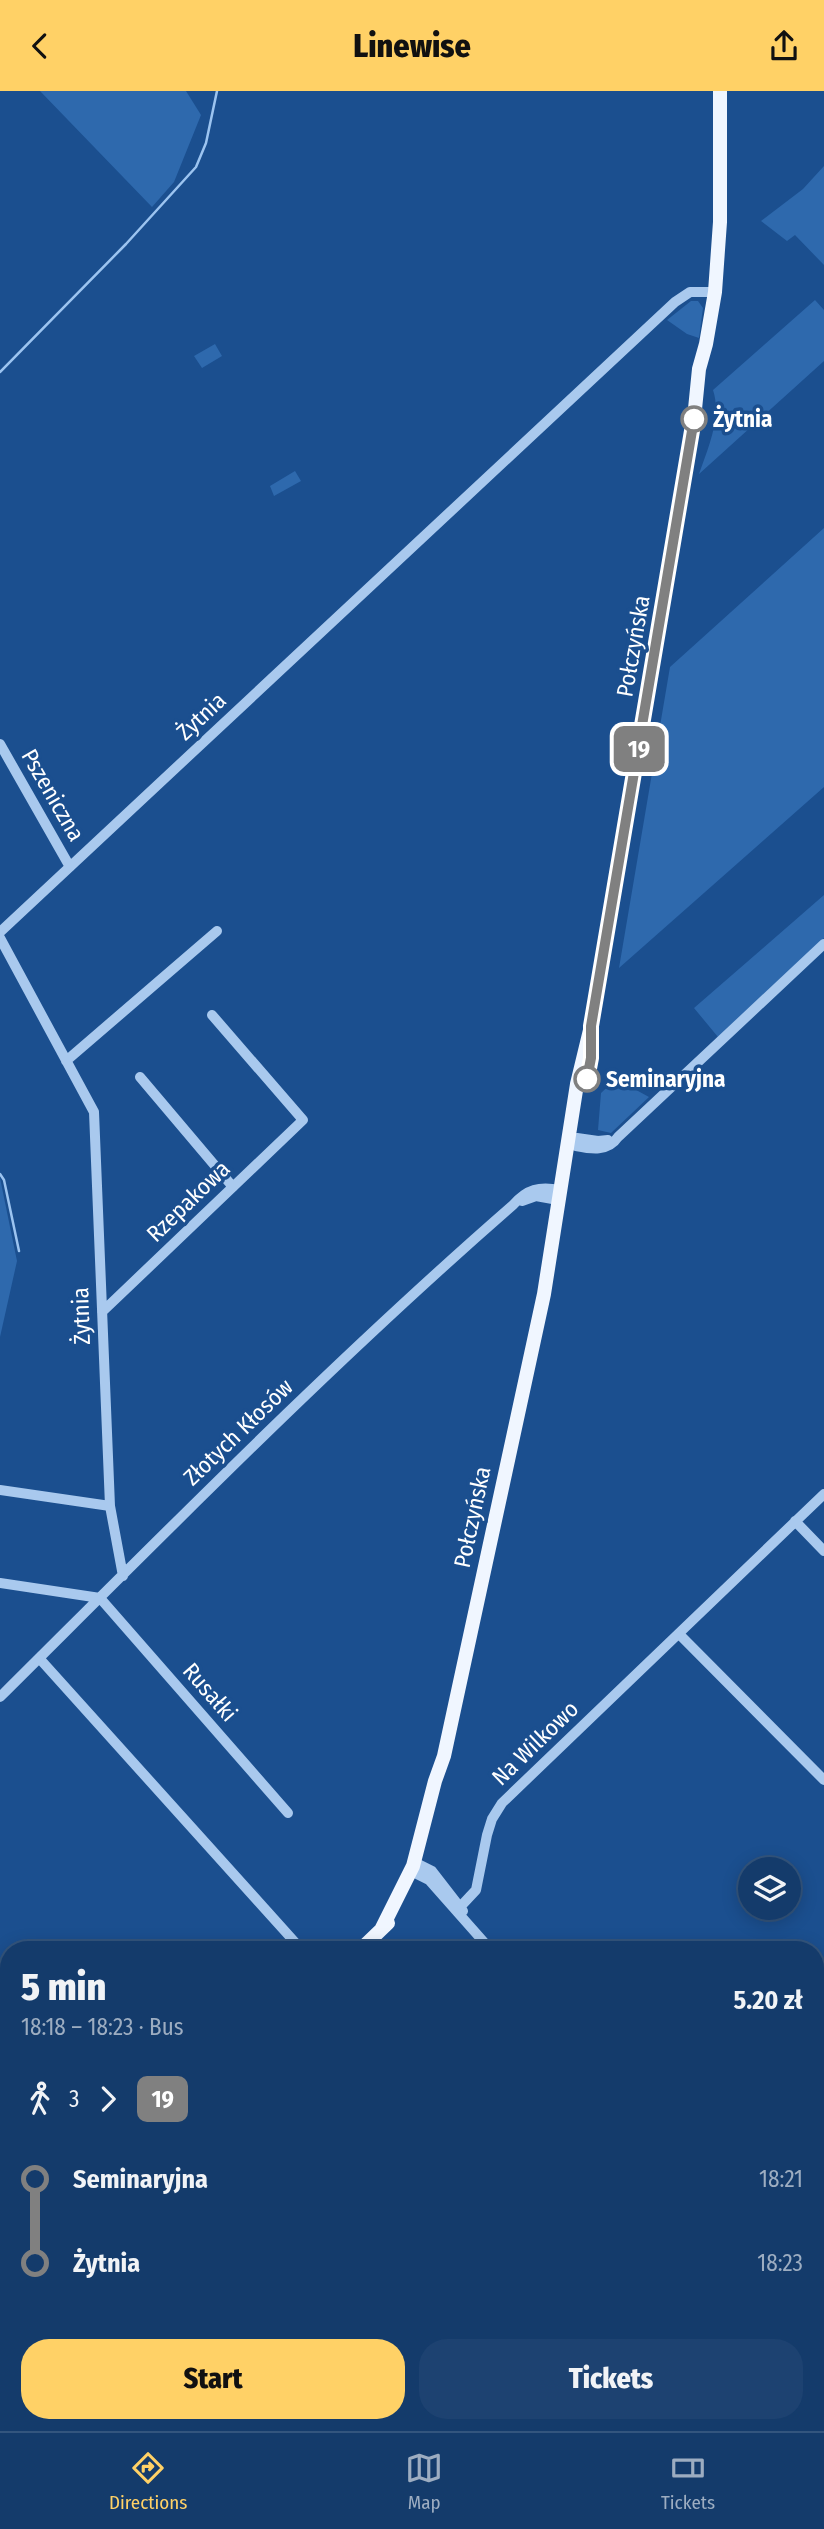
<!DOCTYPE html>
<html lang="en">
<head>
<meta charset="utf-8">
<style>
  :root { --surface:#143b6b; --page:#1d4271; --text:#f1f3f6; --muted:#9dadc1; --line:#33557e; --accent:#ffd166 }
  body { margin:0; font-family:"Fira Sans Condensed",sans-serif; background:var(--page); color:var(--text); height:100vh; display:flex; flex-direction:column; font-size:26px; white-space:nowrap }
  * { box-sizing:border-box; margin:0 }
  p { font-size:23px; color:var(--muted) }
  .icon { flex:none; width:38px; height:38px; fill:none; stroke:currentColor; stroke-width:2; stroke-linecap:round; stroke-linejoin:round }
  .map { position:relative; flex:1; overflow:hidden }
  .sheet { position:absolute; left:0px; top:1850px; width:824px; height:492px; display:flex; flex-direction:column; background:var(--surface); border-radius:28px 28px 0 0; box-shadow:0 4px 18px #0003,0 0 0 2px var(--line) }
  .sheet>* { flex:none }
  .badge { padding:0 14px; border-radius:10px; font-size:24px; line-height:46px }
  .controls { position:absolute; left:738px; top:1766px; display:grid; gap:14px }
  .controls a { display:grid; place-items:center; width:63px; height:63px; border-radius:50%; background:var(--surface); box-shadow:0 4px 18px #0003,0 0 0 2px var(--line); font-size:35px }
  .map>.badge { position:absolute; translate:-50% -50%; box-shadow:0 0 0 4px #fff }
  .legs { display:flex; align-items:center; gap:10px; height:77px; padding:0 21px; font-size:23px }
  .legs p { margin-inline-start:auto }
  .head { display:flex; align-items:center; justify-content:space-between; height:119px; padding:0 21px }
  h1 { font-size:38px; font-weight:800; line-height:52px }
  .primary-button { display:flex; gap:14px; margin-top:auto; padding:14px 21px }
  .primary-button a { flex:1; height:80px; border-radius:28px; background:var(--accent); color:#111; font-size:28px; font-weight:800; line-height:80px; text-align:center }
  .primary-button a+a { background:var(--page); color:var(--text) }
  ul { padding:0 21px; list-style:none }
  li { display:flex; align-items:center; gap:24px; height:84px; font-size:26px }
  li i { display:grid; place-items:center; width:10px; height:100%; margin:0 9px; background:currentColor }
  li i::after { content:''; width:18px; height:18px; margin:-9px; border:5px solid; border-radius:50%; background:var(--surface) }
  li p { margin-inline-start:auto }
  li:first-child i { background:linear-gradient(#0000 50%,currentColor 0) }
  li:last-child i { background:linear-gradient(currentColor 50%,#0000 0) }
  header { display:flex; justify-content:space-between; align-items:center; height:91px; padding:0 21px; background:var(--accent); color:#111; font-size:32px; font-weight:800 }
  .dock { display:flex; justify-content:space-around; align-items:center; height:98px; border-top:2px solid var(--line); background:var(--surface); font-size:19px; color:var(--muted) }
  .dock a { display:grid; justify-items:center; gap:4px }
  .dock .selected { color:var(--accent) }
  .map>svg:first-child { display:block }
</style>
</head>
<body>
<header><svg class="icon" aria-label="back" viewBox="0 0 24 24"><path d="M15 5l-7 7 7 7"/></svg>Linewise<svg class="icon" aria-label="share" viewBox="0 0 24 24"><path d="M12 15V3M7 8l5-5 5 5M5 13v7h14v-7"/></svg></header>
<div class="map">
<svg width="824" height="2340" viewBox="0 0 824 2340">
  <rect width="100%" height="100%" fill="#1b4f8f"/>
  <path fill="#2e69ad" d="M40 0H186L201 24 174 91 152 116Z
    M824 75V174L795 144 787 150 761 130 803 98Z
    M815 209 824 219V270L699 383C708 357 722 326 713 299Z
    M691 210H698L703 217 699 247 687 243 667 229Z
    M215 253 222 265 202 277 194 265Z
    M295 380 301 390 274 405 270 395Z
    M824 437V696L619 877 670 576Z
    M824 804V847L718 946 694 917Z
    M616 988 649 1006 611 1042 598 1039 601 1002Z
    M0 1087 17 1170 0 1246Z"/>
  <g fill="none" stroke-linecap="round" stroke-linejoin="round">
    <path stroke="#9cc4f0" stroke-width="2.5" d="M0 281 126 153 196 76 206 52 217 0
      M0 1083 4 1089 19 1160"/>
    <path stroke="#a9c9ee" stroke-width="10" d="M0 653 70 776
      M0 841 675 211 690 201H715
      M0 847 94 1021 110 1415 123 1485
      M66 970 217 840
      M140 986 233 1096
      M577 1047 598 1050 608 1049
      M576 1055C591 1058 608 1061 618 1046L824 853
      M522 1110 536 1105 558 1109
      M102 1221 303 1029 212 924
      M0 1399 110 1415
      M795 1430 824 1460
      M0 1492 100 1507 288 1722
      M679 1543 824 1689
      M39 1567 301 1858
      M0 1606C168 1439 334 1270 513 1114 527 1098 539 1095 560 1099
      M414 1771 432 1780 463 1820
      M411 1780 429 1789 490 1858
      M461 1815 476 1799 487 1744 492 1728 502 1712 824 1403
      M816 2114 824 2105
      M816 2189 824 2193
      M110 2333 111 2340
      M306 2340 310 2333"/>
    <path stroke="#f0f6ff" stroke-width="14" d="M382 1837 413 1775 435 1690 444 1665 544 1203 577 993 591 935 694 328 699 278 706 253 715 201 720 131V0
      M361 1858 388 1832
      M0 2216 9 2209"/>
  </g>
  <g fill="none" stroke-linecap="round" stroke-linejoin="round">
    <defs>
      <path id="line-1" d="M587 988 591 967V935L694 328"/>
    </defs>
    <use href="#line-1" stroke="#fff" stroke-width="16"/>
    <use href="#line-1" stroke="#808080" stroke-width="10"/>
  </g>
  <g fill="#fff" stroke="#808080" stroke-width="3.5">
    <circle cx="694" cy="328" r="12"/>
    <circle cx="587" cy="988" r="12"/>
  </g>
  <g text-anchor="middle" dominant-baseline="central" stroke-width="7" stroke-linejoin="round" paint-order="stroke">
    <g font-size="23" font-weight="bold" fill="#fff" stroke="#1b4f8f" text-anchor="start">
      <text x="713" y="328">Żytnia</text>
      <text x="606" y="988">Seminaryjna</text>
    </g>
    <g font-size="23" fill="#fff" stroke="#1b4f8f">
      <text transform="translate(633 555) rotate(-80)">Połczyńska</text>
      <text transform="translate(201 625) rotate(-43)">Żytnia</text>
      <text transform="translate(53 704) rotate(60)">Pszeniczna</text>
      <text transform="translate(188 1110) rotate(-44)">Rzepakowa</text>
      <text transform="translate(81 1225) rotate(-92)">Żytnia</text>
      <text transform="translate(238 1341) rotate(-44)">Złotych Kłosów</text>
      <text transform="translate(472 1426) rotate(-78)">Połczyńska</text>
      <text transform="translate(210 1601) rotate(49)">Rusałki</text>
      <text transform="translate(535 1652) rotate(-44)">Na Wilkowo</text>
    </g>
  </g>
</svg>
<div class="controls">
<a><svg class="icon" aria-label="layers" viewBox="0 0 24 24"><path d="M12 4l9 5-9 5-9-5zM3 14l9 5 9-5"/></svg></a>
</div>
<b class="badge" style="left:639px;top:658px;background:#808080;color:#fff">19</b>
<section class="sheet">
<div class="head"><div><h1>5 min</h1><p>18:18 – 18:23 · Bus</p></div><b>5.20 zł</b></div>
<div class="legs"><svg class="icon" aria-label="walk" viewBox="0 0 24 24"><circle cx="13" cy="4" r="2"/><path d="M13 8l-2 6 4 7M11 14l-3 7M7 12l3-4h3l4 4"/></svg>3<svg class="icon" aria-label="forward" viewBox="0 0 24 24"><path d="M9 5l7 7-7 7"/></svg><b class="badge" style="background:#808080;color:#fff">19</b></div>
<ul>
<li><i style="color:#808080"></i><b>Seminaryjna</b><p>18:21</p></li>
<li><i style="color:#808080"></i><b>Żytnia</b><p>18:23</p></li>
</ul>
<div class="primary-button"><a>Start</a><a>Tickets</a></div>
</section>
</div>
<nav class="dock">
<a class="selected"><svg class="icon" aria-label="directions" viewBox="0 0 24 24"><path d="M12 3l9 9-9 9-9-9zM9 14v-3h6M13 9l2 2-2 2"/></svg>Directions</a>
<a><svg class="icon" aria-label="map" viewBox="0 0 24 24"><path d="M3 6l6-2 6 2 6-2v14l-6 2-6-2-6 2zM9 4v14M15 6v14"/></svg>Map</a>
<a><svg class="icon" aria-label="tickets" viewBox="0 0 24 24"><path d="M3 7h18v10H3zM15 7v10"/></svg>Tickets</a>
</nav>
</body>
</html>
